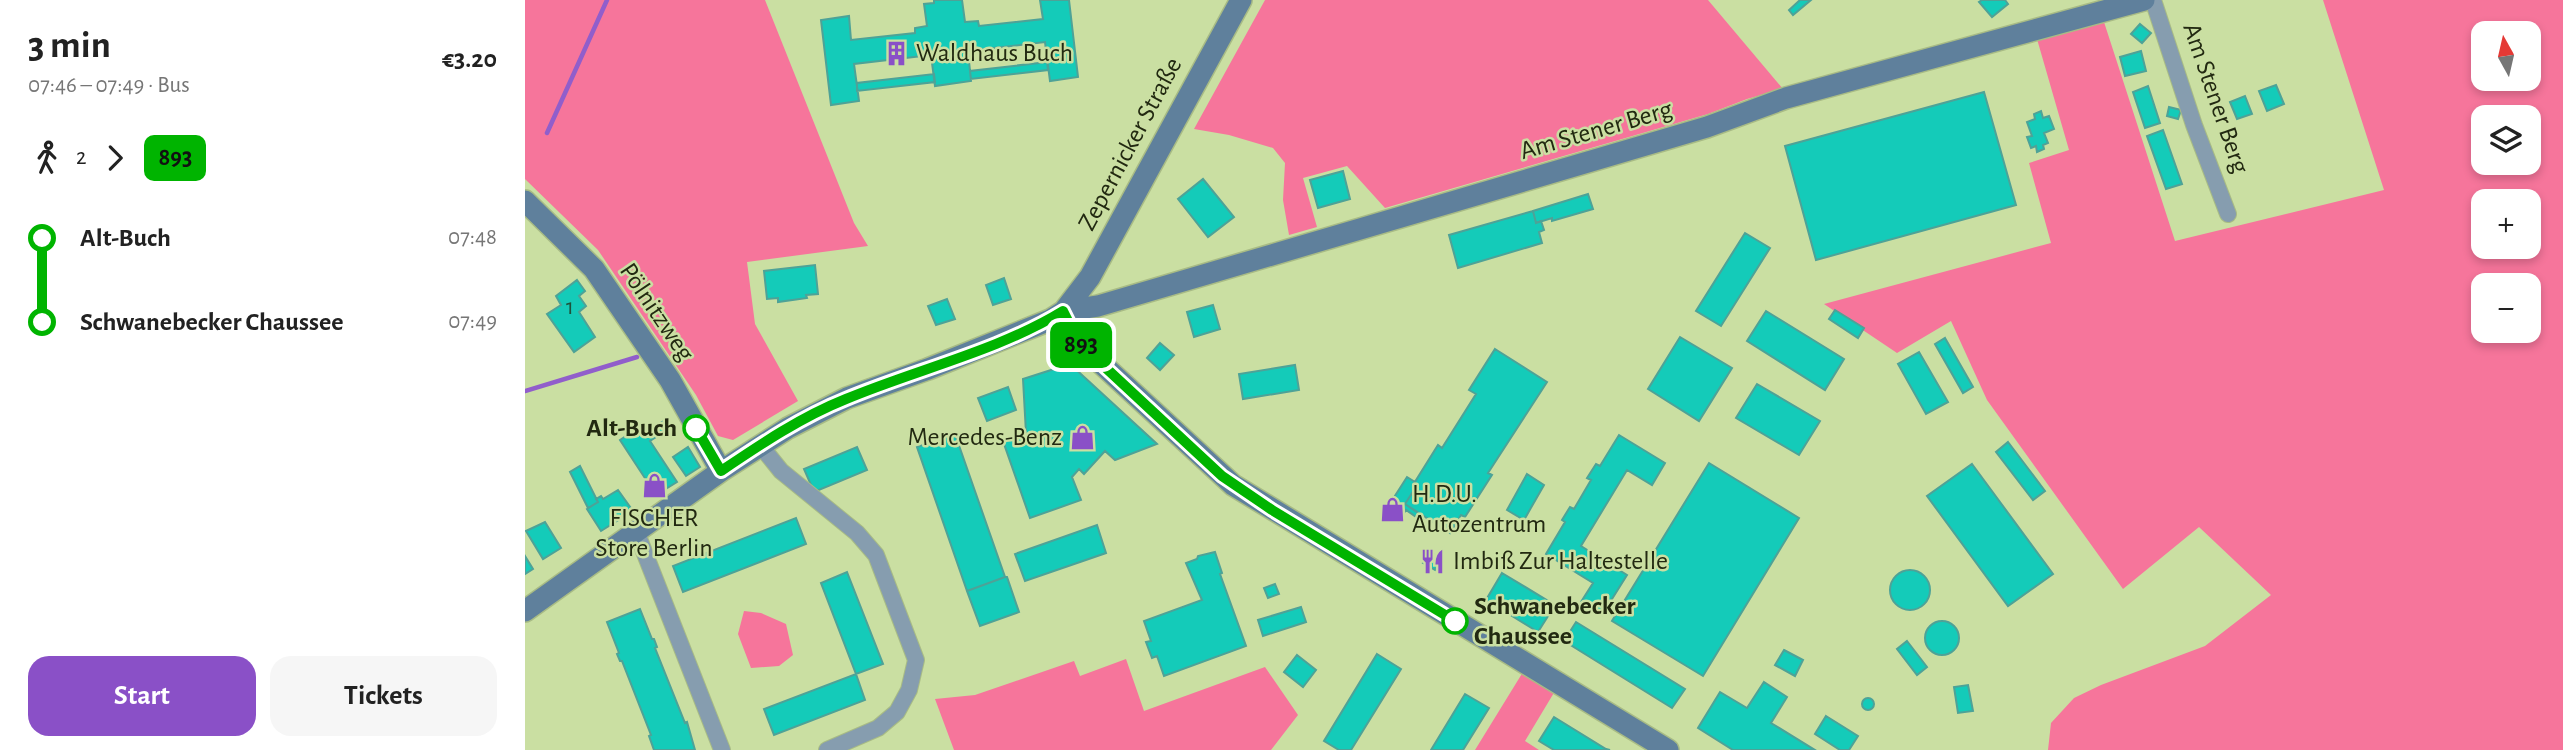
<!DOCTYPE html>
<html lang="en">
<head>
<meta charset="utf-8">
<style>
  :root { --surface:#fff; --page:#f6f6f6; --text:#222; --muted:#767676; --accent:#8a50c7 }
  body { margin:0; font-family:"Alegreya Sans",sans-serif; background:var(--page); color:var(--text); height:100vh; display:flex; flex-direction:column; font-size:26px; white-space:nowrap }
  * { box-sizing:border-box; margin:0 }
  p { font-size:23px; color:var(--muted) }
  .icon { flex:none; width:38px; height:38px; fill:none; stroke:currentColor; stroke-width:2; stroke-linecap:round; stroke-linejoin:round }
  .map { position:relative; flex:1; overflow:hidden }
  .drawer { display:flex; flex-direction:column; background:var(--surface); width:525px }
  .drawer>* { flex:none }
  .badge { padding:0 14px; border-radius:10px; font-size:24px; line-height:46px }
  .needle { width:46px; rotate:352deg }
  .controls { position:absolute; left:1946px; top:21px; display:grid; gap:14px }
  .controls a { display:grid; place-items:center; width:70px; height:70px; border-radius:14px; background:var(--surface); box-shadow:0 4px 10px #0003; font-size:35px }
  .map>.badge { position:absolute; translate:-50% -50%; box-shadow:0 0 0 4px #fff }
  .legs { display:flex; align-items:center; gap:10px; height:77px; padding:0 28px; font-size:23px }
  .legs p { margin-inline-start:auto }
  .overview { display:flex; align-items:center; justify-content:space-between; height:119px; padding:0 28px }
  h1 { font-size:38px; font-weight:700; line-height:52px }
  .button { display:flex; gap:14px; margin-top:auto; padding:14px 28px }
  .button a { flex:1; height:80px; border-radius:21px; background:var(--accent); color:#fff; font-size:28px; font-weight:700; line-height:80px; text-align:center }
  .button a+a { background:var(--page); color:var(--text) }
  ul { padding:0 28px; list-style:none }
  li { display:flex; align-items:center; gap:24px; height:84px; font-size:26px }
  li i { display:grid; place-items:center; width:10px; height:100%; margin:0 9px; background:currentColor }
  li i::after { content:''; width:18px; height:18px; margin:-9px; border:5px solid; border-radius:50%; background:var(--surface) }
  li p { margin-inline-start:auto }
  li:first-child i { background:linear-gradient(#0000 50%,currentColor 0) }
  li:last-child i { background:linear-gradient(currentColor 50%,#0000 0) }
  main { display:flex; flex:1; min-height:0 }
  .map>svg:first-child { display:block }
</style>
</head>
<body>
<main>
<section class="drawer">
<div class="overview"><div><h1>3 min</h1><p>07:46 – 07:49 · Bus</p></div><b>€3.20</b></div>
<div class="legs"><svg class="icon" aria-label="walk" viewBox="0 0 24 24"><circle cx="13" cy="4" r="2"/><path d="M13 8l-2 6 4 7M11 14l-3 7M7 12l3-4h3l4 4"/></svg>2<svg class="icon" aria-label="forward" viewBox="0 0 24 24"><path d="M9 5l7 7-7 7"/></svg><b class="badge" style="background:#00b400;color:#111">893</b></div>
<ul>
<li><i style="color:#00b400"></i><b>Alt-Buch</b><p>07:48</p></li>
<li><i style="color:#00b400"></i><b>Schwanebecker Chaussee</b><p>07:49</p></li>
</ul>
<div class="button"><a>Start</a><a>Tickets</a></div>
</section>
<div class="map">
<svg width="2038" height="750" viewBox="0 0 2038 750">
  <rect width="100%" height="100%" fill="#cadfa2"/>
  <path fill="#f6759b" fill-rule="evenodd" d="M0 0H240L329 223 343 246 222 262 230 324 273 401 208 440 193 436 171 395 73 250 0 179Z
    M740 0H1183L1258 89 1222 99 1183 114 860 208 822 166 778 178 792 227 764 235 758 200 760 163 748 148 704 135 669 129Z
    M1798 0H2038V750H1523L1526 723 1549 698 1576 685 1680 646 1746 595 1674 527 1598 589 1462 400 1426 321 1372 353 1299 304 1526 243 1504 163 1544 150 1512 39 1579 22 1650 241 1859 190ZM1958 33H2004V79H1958ZM1958 117H2004V163H1958ZM1958 201H2004V247H1958ZM1958 285H2004V331H1958Z
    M219 611 236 613 261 624 268 655 254 666 226 668 213 634Z
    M601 659 619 711 740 667 773 715 746 750H429L410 699 450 695 549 661 555 676Z
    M998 672 1030 691 1000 741 1014 750H950Z"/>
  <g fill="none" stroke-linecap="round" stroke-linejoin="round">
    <path stroke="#915ecb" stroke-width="4.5" d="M22 133 82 0
      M0 391 112 357"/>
  </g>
  <path fill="#14cbb9" stroke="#4ea297" stroke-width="2" d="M409 0H437L440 22 453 21 454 26 518 19 515 0H544L553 77 525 81 520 42 443 51 446 81 410 86 406 55 329 64 334 101 306 105 296 20 324 16 326 40 390 33V28L402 26 399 4 409 3Z
    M1275 0H1286L1268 15 1264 10Z
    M1457 0H1480L1483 4 1467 17 1454 2Z
    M1615 24 1626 33 1617 43 1606 34Z
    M1616 51 1621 71 1600 76 1595 57Z
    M522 62 523 70 446 79 445 71Z
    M409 74 410 82 332 91V83Z
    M1751 85 1759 104 1742 111 1734 91Z
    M1623 86 1635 123 1620 128 1608 92Z
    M1459 92 1491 205 1291 260 1260 146Z
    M1720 96 1727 114 1712 119 1705 102Z
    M1644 107 1656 110 1653 119 1642 116Z
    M1516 111 1518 118 1524 116 1529 129 1519 133 1523 143 1518 145 1519 149 1512 152 1511 146 1506 148 1502 137 1507 136 1502 122 1510 119 1509 114Z
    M1638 130 1657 184 1641 189 1622 136Z
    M818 171 825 199 793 208 785 180Z
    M678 179 709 217 683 237 653 199Z
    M1063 194 1068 209 1027 221V218L1011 223 1008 211Z
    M1008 211 1011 223 1016 221 1019 230 1014 232 1017 243 933 268 924 235Z
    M1220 233 1245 248 1196 326 1171 311Z
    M290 265 293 294 281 295 282 298 253 302V298L242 299 239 271Z
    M479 278 486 299 468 305 461 285Z
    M52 280 60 291 54 296 61 306 54 312 70 337 49 352 22 314 36 305 31 296Z
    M422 299 430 319 411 325 403 306Z
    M688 305 695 329 669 337 662 312Z
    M1310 310 1339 328 1333 338 1304 319Z
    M1241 311 1319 359 1300 390 1222 341Z
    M1155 337 1207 368 1174 421 1123 389Z
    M1420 338 1448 387 1438 393 1410 344Z
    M635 343 649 355 635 370 622 358Z
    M970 349 1022 382 963 473 967 475 940 517 936 515 925 533 880 504 891 487 888 485 913 445 917 448 951 394 944 390Z
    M1394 352 1423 402 1401 414 1373 364Z
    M545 364 632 444 590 460 580 451 559 474 554 469 547 477 556 500 505 518 478 441 501 433 498 379Z
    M770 365 774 390 718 399 714 374Z
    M1232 384 1295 421 1274 455 1211 418Z
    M483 387 491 410 462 421 453 398Z
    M140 420 145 428 125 441 152 482 131 495 95 440 115 427 119 433Z
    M430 434 480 577 442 591 392 447Z
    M1094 435 1140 463 1127 485 1102 470 1056 546 1102 575 1077 615 1056 602 1068 583 1021 554 1040 522 1037 520 1045 507 1049 509 1066 480 1062 478 1071 464 1075 466Z
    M1483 442 1520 491 1508 500 1471 452Z
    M163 447 175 467 161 476 148 457Z
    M332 447 342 470 289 492 279 469Z
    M1184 463 1274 518 1178 676 1087 621Z
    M1447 464 1528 574 1483 606 1402 496Z
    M55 466 73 502 63 508 45 472Z
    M1002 474 1019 485 999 520 982 510Z
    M882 477 890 482 888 485 891 487 880 504 896 515 894 519 881 510 873 522 859 513Z
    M93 490 108 511 76 531 62 509 73 502 71 499 76 496 78 499Z
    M271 518 281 544 158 592 148 566Z
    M20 522 36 548 18 559 1 531Z
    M572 525 581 553 500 581 490 554Z
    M690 552 697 573 695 574 721 646 639 676 632 656 627 658 621 642 626 641 619 621 677 600 661 563 672 559 673 556Z
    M905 552 917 559 910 570 898 563Z
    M0 556 8 569 0 574Z
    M1365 590a20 20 0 1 1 40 0a20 20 0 1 1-40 0Z
    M322 572 358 664 331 674 296 583Z
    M977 573 1030 605 1013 632 961 600Z
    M480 577H482L494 612 455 626 442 591Z
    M750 584 754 594 743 598 739 588Z
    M776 607 781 622 738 636 733 620Z
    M115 609 127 639H129L132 647 130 648 160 723 162 722 170 750H129L124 736 126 735 97 661H95L92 654 94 653 82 622Z
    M1400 638a17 17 0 1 1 34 0a17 17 0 1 1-34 0Z
    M1051 622 1160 689 1147 708 1039 641Z
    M1382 641 1402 667 1392 675 1372 649Z
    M1259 650 1278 660 1270 676 1250 665Z
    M852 654 876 669 826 750H814L799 741Z
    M772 655 791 670 778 687 759 672Z
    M331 674 340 700 249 735 239 709Z
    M1239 682 1262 697 1246 723 1290 750H1208L1173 728 1195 692 1222 708Z
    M1443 685 1448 711 1433 713 1429 687Z
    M940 694 964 708 938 750H906Z
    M1337 704a6 6 0 1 1 12 0a6 6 0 1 1-12 0Z
    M1301 716 1333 736 1324 750H1315L1290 734Z
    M1029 717 1081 749 1085 750H1029L1014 741Z"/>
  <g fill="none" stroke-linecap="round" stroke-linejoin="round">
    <defs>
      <path id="street" d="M1628 0 1669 125 1703 214
        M235 445 256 471 332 533 351 555 391 660 384 690 372 712 353 728 302 750
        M111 531 197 750"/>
      <path id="secondary" d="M0 201 69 269 145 380 196 471
        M539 311 573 306 1182 127 1261 98 1619 0
        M539 311 554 343 708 485 1143 750
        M0 611 196 471 263 428 322 398 403 369 525 320 539 311 565 277 716 0"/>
    </defs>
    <use href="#street" stroke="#a8bb85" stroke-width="18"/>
    <use href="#secondary" stroke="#a8bb85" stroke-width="24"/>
    <use href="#street" stroke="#869daf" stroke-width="16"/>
    <use href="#secondary" stroke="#5f809c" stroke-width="21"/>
  </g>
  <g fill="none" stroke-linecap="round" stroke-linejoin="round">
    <defs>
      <path id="line-1" d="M171 428 196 471C236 444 276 417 321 399 390 370 475 350 538 311L554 343 697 476 747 510 930 621"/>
    </defs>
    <use href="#line-1" stroke="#fff" stroke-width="16"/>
    <use href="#line-1" stroke="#00b400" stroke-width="10"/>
  </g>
  <defs>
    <symbol id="building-bare" viewBox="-9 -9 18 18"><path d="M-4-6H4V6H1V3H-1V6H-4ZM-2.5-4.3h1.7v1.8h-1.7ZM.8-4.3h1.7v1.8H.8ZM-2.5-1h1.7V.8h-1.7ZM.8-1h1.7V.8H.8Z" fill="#8a50c7" stroke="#cadfa2" stroke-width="2.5" paint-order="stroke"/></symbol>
    <symbol id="shop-bare" viewBox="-9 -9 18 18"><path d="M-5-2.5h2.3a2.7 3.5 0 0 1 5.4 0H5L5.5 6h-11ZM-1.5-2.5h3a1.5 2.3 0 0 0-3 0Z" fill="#8a50c7" stroke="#cadfa2" stroke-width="2.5" paint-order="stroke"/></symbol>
    <symbol id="restaurant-bare" viewBox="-9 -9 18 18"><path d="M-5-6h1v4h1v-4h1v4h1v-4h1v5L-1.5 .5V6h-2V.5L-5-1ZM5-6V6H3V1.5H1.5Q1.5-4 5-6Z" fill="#8a50c7" stroke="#cadfa2" stroke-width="2.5" paint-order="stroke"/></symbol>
  </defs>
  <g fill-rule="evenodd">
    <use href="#building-bare" x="354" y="36" width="35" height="35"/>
    <use href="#shop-bare" x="540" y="420" width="35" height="35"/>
    <use href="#shop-bare" x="112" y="468" width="35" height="35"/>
    <use href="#shop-bare" x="850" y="492" width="35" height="35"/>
    <use href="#restaurant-bare" x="890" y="544" width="35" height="35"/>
  </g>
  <g fill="#fff" stroke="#00b400" stroke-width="3.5">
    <circle cx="171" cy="428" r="12"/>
    <circle cx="930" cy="621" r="12"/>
  </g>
  <g text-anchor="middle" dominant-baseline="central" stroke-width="5" stroke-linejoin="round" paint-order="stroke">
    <g font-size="23" fill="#1e523b">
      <text x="45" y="307">1</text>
    </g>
    <g font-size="26" fill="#222911" stroke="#cadfa2" text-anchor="start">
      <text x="391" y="53">Waldhaus Buch</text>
      <text x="537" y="437" text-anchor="end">Mercedes-Benz</text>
      <text x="887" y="494">H.D.U.<tspan x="887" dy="30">Autozentrum</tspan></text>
      <text x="129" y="518" text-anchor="middle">FISCHER<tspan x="129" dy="30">Store Berlin</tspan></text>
      <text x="928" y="561">Imbiß Zur Haltestelle</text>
    </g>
    <g font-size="26" fill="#222911" stroke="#cadfa2">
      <text transform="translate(1691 98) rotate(71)">Am Stener Berg</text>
      <text transform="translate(1071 130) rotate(-16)">Am Stener Berg</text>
      <text transform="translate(605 144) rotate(-62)">Zepernicker Straße</text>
      <text transform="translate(132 312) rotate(56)">Pölnitzweg</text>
    </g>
    <g font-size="26" font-weight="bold" fill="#222911" stroke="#cadfa2" text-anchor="end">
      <text x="152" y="428">Alt-Buch</text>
      <text x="949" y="606" text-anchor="start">Schwanebecker<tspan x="949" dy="30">Chaussee</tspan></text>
    </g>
  </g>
</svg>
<div class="controls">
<a><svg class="needle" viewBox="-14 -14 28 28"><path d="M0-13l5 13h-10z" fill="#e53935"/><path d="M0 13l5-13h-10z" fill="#767676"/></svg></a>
<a><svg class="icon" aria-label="layers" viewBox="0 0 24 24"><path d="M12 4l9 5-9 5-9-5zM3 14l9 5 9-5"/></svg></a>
<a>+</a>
<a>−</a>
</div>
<b class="badge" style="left:556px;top:345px;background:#00b400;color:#111">893</b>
</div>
</main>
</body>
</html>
